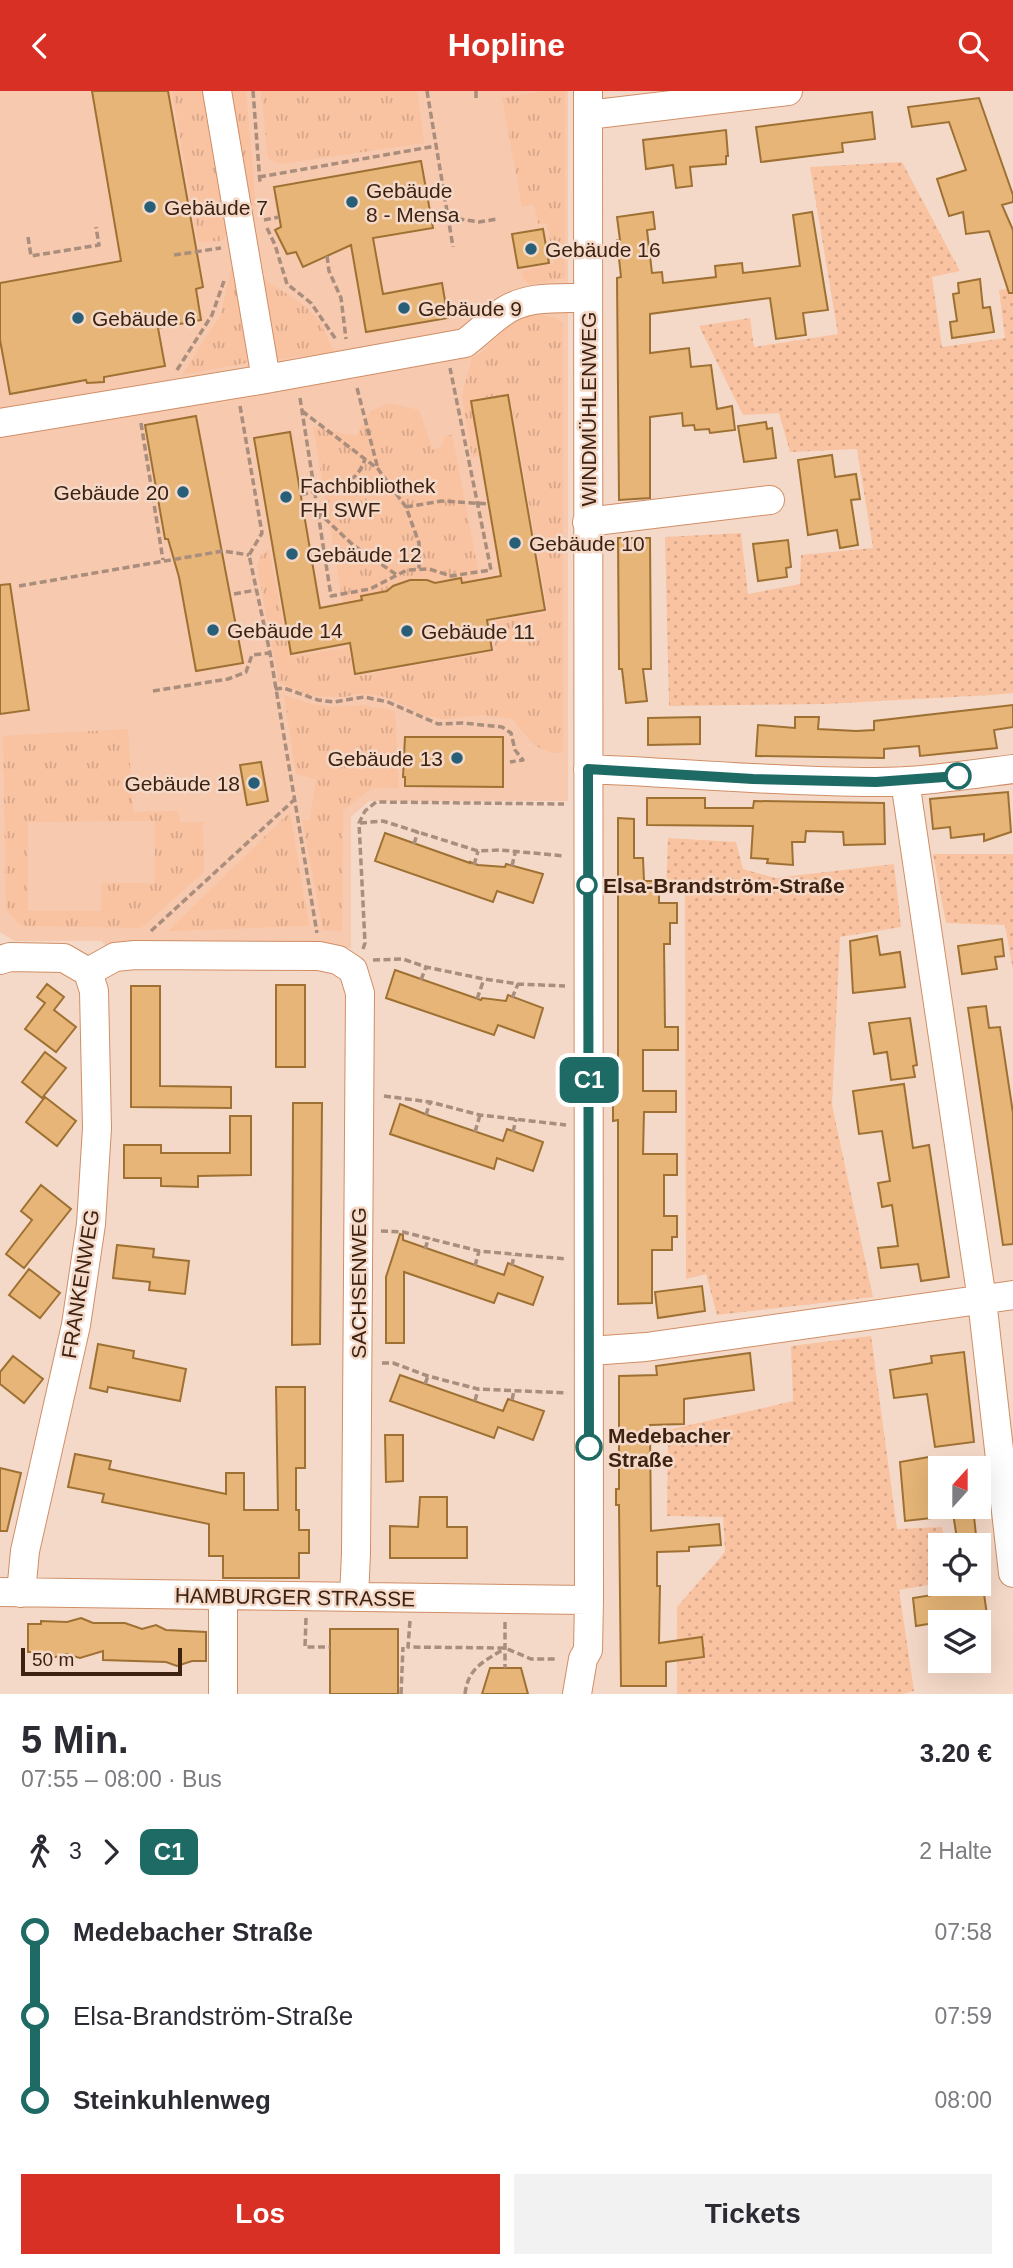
<!DOCTYPE html>
<html lang="de">
<head>
<meta charset="utf-8">
<style>
  :root { --surface:#fff; --page:#f2f2f3; --text:#2b2b33; --muted:#7c7c81; --accent:#d93025 }
  body { margin:0; font-family:Arial,sans-serif; background:var(--page); color:var(--text); height:100vh; display:flex; flex-direction:column; font-size:26px; white-space:nowrap }
  * { box-sizing:border-box; margin:0 }
  p { font-size:23px; color:var(--muted) }
  .icon { flex:none; width:38px; height:38px; fill:none; stroke:currentColor; stroke-width:2; stroke-linecap:round; stroke-linejoin:round }
  .map { position:relative; height:1603px; overflow:hidden }
  .side { display:flex; flex-direction:column; background:var(--surface); flex:1 }
  .side>* { flex:none }
  .badge { padding:0 14px; border-radius:10px; font-size:24px; line-height:46px }
  .needle { width:46px; rotate:21deg }
  .fabs { position:absolute; left:928px; top:1365px; display:grid; gap:14px }
  .fabs a { display:grid; place-items:center; width:63px; height:63px; border-radius:0px; background:var(--surface); box-shadow:0 7px 28px #0002; font-size:35px }
  .scale { position:absolute; left:21px; bottom:18px; width:161px; box-sizing:border-box; padding-left:7px; border:4px solid #3d2212; border-top:0; font-size:19px; line-height:24px; white-space:nowrap; color:#3d2212; -webkit-text-stroke:5px #f5d9c8; paint-order:stroke }
  .map>.badge { position:absolute; translate:-50% -50%; box-shadow:0 0 0 4px #fff }
  .legs { display:flex; align-items:center; gap:10px; height:77px; padding:0 21px; font-size:23px }
  .legs p { margin-inline-start:auto }
  .head { display:flex; align-items:center; justify-content:space-between; height:119px; padding:0 21px }
  h1 { font-size:38px; font-weight:700; line-height:52px }
  .action { display:flex; gap:14px; margin-top:auto; padding:14px 21px }
  .action a { flex:1; height:80px; border-radius:0px; background:var(--accent); color:#fff; font-size:28px; font-weight:700; line-height:80px; text-align:center }
  .action a+a { background:var(--page); color:var(--text) }
  ul { padding:0 21px; list-style:none }
  li { display:flex; align-items:center; gap:24px; height:84px; font-size:26px }
  li i { display:grid; place-items:center; width:10px; height:100%; margin:0 9px; background:currentColor }
  li i::after { content:''; width:18px; height:18px; margin:-9px; border:5px solid; border-radius:50%; background:var(--surface) }
  li p { margin-inline-start:auto }
  li:first-child i { background:linear-gradient(#0000 50%,currentColor 0) }
  li:last-child i { background:linear-gradient(currentColor 50%,#0000 0) }
  header { display:flex; justify-content:space-between; align-items:center; height:91px; padding:0 21px; background:var(--accent); color:#fff; font-size:32px; font-weight:700 }
  .map>svg:first-child { display:block }
</style>
</head>
<body>
<header><svg class="icon" aria-label="back" viewBox="0 0 24 24"><path d="M15 5l-7 7 7 7"/></svg>Hopline<svg class="icon" aria-label="search" viewBox="0 0 24 24"><circle cx="10" cy="10" r="6"/><path d="M15 15l6 6"/></svg></header>
<div class="map">
<svg width="1013" height="1603" viewBox="0 0 1013 1603">
  <defs>
    <pattern id="grass-tufts" width="24" height="20" patternUnits="userSpaceOnUse" patternTransform="scale(1.75)"><rect width="24" height="20" fill="#f9c2a1"/><path d="M3 7l-1-3M5 7V3M7 7l1-3M15 17l-1-3M17 17v-4M19 17l1-3" fill="none" stroke="#d6a68a"/></pattern>
    <pattern id="park-dots" width="8" height="8" patternUnits="userSpaceOnUse" patternTransform="scale(1.75)"><rect width="8" height="8" fill="#f9c2a1"/><path d="M2 2h.1M6 6h.1" fill="none" stroke="#d6a68a" stroke-width="1.8" stroke-linecap="round"/></pattern>
  </defs>
  <rect width="100%" height="100%" fill="#f5d9c8"/>
  <path fill="#f7c9ae" d="M0 0H568V710H369L351 726V857L106 856 102 850H14L0 841Z"/>
  <path fill="url(#grass-tufts)" fill-rule="evenodd" d="M172 0H204L230 140 221 150 198 151Z
    M229 0H246L256 114 248 121Z
    M261 0H417L424 52 280 73 268 67Z
    M543 0H565V187L530 194 523 187 522 180 554 173 547 132 538 133 534 113 522 116 502 7Z
    M237 172 252 271 182 284 221 223 232 174Z
    M259 185 304 214 320 231 334 261 272 269Z
    M532 223 554 226 563 232V662C537 663 528 648 513 628L483 624 444 628 419 623 407 615 382 605 357 603 344 606 314 605 279 592 257 474 262 463 269 458 290 566 349 556 354 586 496 560 491 531 548 521 510 303 470 309 479 365 472 367 462 305 472 266 480 263 515 229Z
    M388 312 419 319 433 359 441 356 445 346 452 343 480 489 462 492 461 487 443 495C426 488 408 485 392 496 387 500 383 504 378 506L376 502 361 505 362 509 343 513 313 336 356 345 371 320Z
    M284 604 307 612 331 616 363 614 395 620 399 697H372L343 720 342 840 323 839 302 729H310L316 688 296 683Z
    M128 638 133 721 179 720 180 732 203 731 204 781 141 837 21 835 6 819 3 645ZM28 731 155 730V792H101V820H28Z
    M290 721 309 835 168 840Z"/>
  <path fill="url(#park-dots)" d="M902 71 960 180 932 186 942 256 1005 247 999 199 1013 197V602L991 604 825 613 669 615 665 446 741 442 748 503 800 493 801 464 873 457 857 358 790 361 779 322 743 324 699 235 750 227 754 256 838 243 810 76Z
    M668 747 736 751 743 778 775 787 894 773 901 836 840 846 832 1014 873 1206 717 1224 706 1183 686 1188 685 801 666 800Z
    M933 763H1013V879L1005 834 946 832Z
    M871 1245 897 1438 942 1436 946 1454H940V1492L899 1499 914 1600 902 1603H677V1516L725 1461 723 1426 667 1425 668 1339 793 1310 791 1255Z"/>
  <path fill="#e6b577" stroke="#9e7133" stroke-width="2" d="M92 0H168L203 196 196 198 201 229 158 237 165 275 104 286V291L87 292 86 289 10 303 0 249V192L121 170Z
    M979 7 1013 104V111L1002 114 1013 139V202H1009L989 140 966 143 963 121 949 125 937 88 966 79 949 31 912 36 908 16Z
    M872 21 875 48 842 52 843 61 761 71 756 36Z
    M726 39 728 65H726V73L690 76 692 95 676 97 673 74 646 78 643 49Z
    M421 70 433 137 373 147 383 203 442 192 448 227 366 241 351 154 303 176 296 161 287 163 275 139 281 136 274 96Z
    M653 121 655 138 647 139 652 182 662 181 663 192 716 186 715 175 742 172 743 182 800 175 793 124 812 121 828 219 803 222 806 244 776 248 770 207 650 223V262L689 257 691 276 711 274 717 318 732 315 735 339 710 342 709 338 695 339 694 334 683 335 682 322 650 326V407L619 409 617 187 621 186 617 149H620L617 126Z
    M543 138 549 172 518 177 512 143Z
    M980 188 983 217 990 216 994 241 952 247 950 231 957 230 953 203 959 202 958 192Z
    M508 304 545 519 487 529 492 559 355 583 350 552 291 563 254 347 290 341 320 517 362 509 361 505 387 500 393 495 410 489H427L435 492 461 487 462 492 501 485 471 310Z
    M196 325 243 572 196 580 179 486 168 448H165L145 334Z
    M766 331 767 338 772 337 776 367 744 371 738 335Z
    M832 364 835 386 856 383 860 408 851 409 858 454 840 457 837 439 808 444 798 369Z
    M618 447H650L651 578H643L647 610 626 612 622 578H619Z
    M788 449 791 476 786 477 787 486 758 490 753 453Z
    M10 493 29 619 0 623V494Z
    M1013 614V636L994 639 997 657 920 665 919 655 884 658V667L756 665 758 634 795 637V626H819L818 638 856 640 874 639V630Z
    M700 626V653L648 654V627Z
    M405 646H503V696L405 695V686H403Z
    M261 671 268 710 247 714 240 674Z
    M1008 701 1011 741 984 750V743L951 747 950 736 933 738 930 708Z
    M647 707H705V717H753L754 710 884 712 885 753 844 754 843 741 806 740 805 751H792L793 774 767 772 768 768 751 767 753 735 647 734Z
    M618 727 634 728V767H643L644 790H659V812H677V832H670V853H664L665 936H678V959H643V1000H676V1021H644L643 1063H677V1084H664V1125H677V1146H672V1159H652V1212L618 1213V1029L613 1030V992H618Z
    M385 742 470 772V771L478 774 505 776 506 773 543 783 533 812 497 800 493 811 375 770Z
    M877 845 880 864 900 861 905 896 853 902 850 850Z
    M1002 848 1004 865 995 866 997 878 962 883 958 855Z
    M395 879 481 909 482 907 506 910 508 904 543 917 534 947 498 934 494 944 386 907Z
    M47 893 64 906 54 919 76 936 56 961 25 938 45 912 37 906Z
    M276 894H305V976H276Z
    M131 895H160V995L231 996V1017L131 1016Z
    M986 915 989 937 1000 936 1013 1022V1153L1003 1154 968 917Z
    M910 927 917 974 913 975 915 986 891 989 887 961 874 963 869 932Z
    M45 961 66 977 42 1007 22 991Z
    M904 993 913 1057 929 1054 949 1186 921 1190 918 1173 881 1177 878 1157 898 1155 892 1114 882 1116 880 1103 878 1092 890 1090 882 1040 859 1043 853 1000Z
    M45 1006 76 1030 57 1055 26 1031Z
    M293 1012H322L320 1253 292 1254Z
    M400 1013 430 1025 503 1050 507 1038 543 1051 533 1080 497 1067 494 1078 390 1043Z
    M230 1025H251V1084L198 1085V1096L161 1095V1087H124V1054H161V1062H230Z
    M41 1094 71 1118 24 1177 6 1163 32 1129 21 1120Z
    M400 1143 403 1144V1149L504 1184 508 1172 543 1186 533 1214 498 1202 494 1212 404 1181V1252H386V1186Z
    M117 1154 154 1158 153 1166 189 1170 185 1203 149 1199 150 1191 113 1187Z
    M29 1178 60 1202 40 1227 9 1204Z
    M702 1195 705 1220 658 1227 655 1201Z
    M98 1253 134 1260 133 1267 186 1278 180 1310 108 1296 107 1301 90 1297Z
    M964 1261 974 1351 935 1356 927 1303 894 1307 890 1279 932 1272 931 1265Z
    M750 1262 754 1299 684 1308V1333L650 1334 651 1440 719 1433 721 1454 689 1456V1460L657 1461V1495H660L659 1552 702 1546 704 1566 666 1571V1595H621L619 1414H616V1398H619V1285L657 1284 656 1275Z
    M13 1265 43 1288 24 1312 0 1293V1281Z
    M400 1284 503 1320 508 1308 544 1320 533 1349 498 1336 494 1347 390 1310Z
    M276 1296H305V1377H296V1419H299V1439H309V1462H299V1487H223V1465H209V1433L102 1411 104 1403 68 1396 75 1363 111 1370 109 1378 226 1403V1382H244V1419H278Z
    M385 1344H403V1390L386 1391Z
    M929 1366 932 1390 940 1389V1426L905 1430 900 1371Z
    M0 1377 21 1382 7 1440H0Z
    M420 1406H447V1436H467V1467H390V1435L418 1436Z
    M952 1416H973L977 1454H958Z
    M983 1496 988 1531H940L916 1535 913 1507Z
    M81 1527 93 1532H125L142 1538 156 1534 166 1539 206 1541V1570H192L177 1575 166 1571 103 1569V1560L80 1567 66 1563 52 1567 38 1561H28V1533H41V1530L67 1531Z
    M330 1538H398V1603H330Z
    M490 1577H521L528 1603H482Z"/>
  <g fill="none" stroke-linecap="round" stroke-linejoin="round">
    <defs>
      <path id="minor" d="M217 0 266 288
        M588 24 788 0
        M0 332 266 288 465 252C477 243 487 233 499 224 523 204 558 207 588 207
        M587 431 770 409
        M588 678C684 682 779 691 875 691 922 691 967 684 1013 678
        M905 690 982 1209 1013 1482
        M0 869 10 866 64 867 88 881
        M88 881 115 866 135 864 319 865 338 869 353 879 360 902 356 1462 354 1506
        M590 1260 646 1256 1013 1204
        M0 1501 589 1509
        M21 1502 25 1460 76 1234 91 1133 97 1037 94 900 88 881
        M223 1603V1505
        M577 1603 583 1568 588 1559 589 1509 588 0"/>
    </defs>
    <use href="#minor" stroke="#d08e66" stroke-width="30"/>
    <path stroke="#a98d7d" stroke-width="3.5" stroke-dasharray="7 3.5" stroke-linecap="butt" d="M253 0 260 92
      M427 0 453 156
      M476 0V10
      M259 86 436 55
      M447 126 479 131 497 128
      M264 129 279 126
      M267 137 275 154 287 193 311 212 337 250
      M28 146 31 165 99 154 96 136
      M174 164 221 157
      M327 165 329 180 341 207 346 248
      M177 279 212 224 224 190
      M357 297 378 378
      M300 307 331 505 370 498 407 479 429 478 451 485 491 479 450 277
      M240 315 262 442 249 464 270 562 317 842
      M302 320 378 378 406 416 419 452V479
      M141 332 163 469
      M301 404C328 396 355 399 365 368
      M406 416 442 410 489 413
      M317 420 353 454 397 484
      M19 495 223 460 249 464
      M234 503 256 499
      M275 598 284 597 318 609 334 611 364 606 388 611 438 633 463 632 502 636 511 642 515 659 523 669 510 671
      M153 600 228 588 246 581 252 564 270 562
      M360 732 383 730 478 760 500 759 565 765
      M414 753 418 740
      M474 774 478 760
      M512 775 515 762
      M151 840 294 709
      M363 858 365 852 359 732 365 720 376 711 564 713
      M373 869 403 868 426 876 484 888 518 893 565 895
      M421 889 426 876
      M512 907 518 893
      M477 908 484 888
      M384 1005 430 1011 480 1024 566 1034
      M426 1024 430 1011
      M475 1041 480 1024
      M513 1041 516 1028
      M381 1140 403 1141 479 1160 567 1168
      M425 1158 429 1146
      M475 1175 479 1160
      M512 1175 514 1164
      M382 1272H393L428 1285 478 1298 567 1302
      M425 1293 428 1285
      M512 1309 514 1300
      M475 1310 478 1298
      M306 1527 305 1556H330
      M410 1530 408 1556 505 1557 531 1568H558
      M505 1531V1577
      M401 1603 403 1556
      M465 1603C468 1577 483 1571 504 1558"/>
    <use href="#minor" stroke="#fff" stroke-width="28"/>
  </g>
  <g fill="none" stroke-linecap="round" stroke-linejoin="round">
    <defs>
      <path id="line-1" d="M589 1356 588 678 753 688 876 691 958 685"/>
    </defs>
    <use href="#line-1" stroke="#fff" stroke-width="16"/>
    <use href="#line-1" stroke="#1e6a64" stroke-width="10"/>
  </g>
  <g fill="#275f79" stroke="#f5d9c8" stroke-width="2.5">
    <circle cx="352" cy="111" r="7"/>
    <circle cx="150" cy="116" r="7"/>
    <circle cx="531" cy="158" r="7"/>
    <circle cx="404" cy="217" r="7"/>
    <circle cx="78" cy="227" r="7"/>
    <circle cx="183" cy="401" r="7"/>
    <circle cx="286" cy="406" r="7"/>
    <circle cx="515" cy="452" r="7"/>
    <circle cx="292" cy="463" r="7"/>
    <circle cx="213" cy="539" r="7"/>
    <circle cx="407" cy="540" r="7"/>
    <circle cx="457" cy="667" r="7"/>
    <circle cx="254" cy="692" r="7"/>
  </g>
  <g fill="#fff" stroke="#1e6a64" stroke-width="3.5">
    <circle cx="958" cy="685" r="12"/>
    <circle cx="587" cy="794" r="9"/>
    <circle cx="589" cy="1356" r="12"/>
  </g>
  <g text-anchor="middle" dominant-baseline="central" stroke-width="5" stroke-linejoin="round" paint-order="stroke">
    <g font-size="21" fill="#3d2212" stroke="#f5d9c8" text-anchor="start">
      <text x="366" y="99">Gebäude<tspan x="366" dy="24">8 - Mensa</tspan></text>
      <text x="164" y="116">Gebäude 7</text>
      <text x="545" y="158">Gebäude 16</text>
      <text x="418" y="217">Gebäude 9</text>
      <text x="92" y="227">Gebäude 6</text>
      <text x="300" y="394">Fachbibliothek<tspan x="300" dy="24">FH SWF</tspan></text>
      <text x="169" y="401" text-anchor="end">Gebäude 20</text>
      <text x="529" y="452">Gebäude 10</text>
      <text x="306" y="463">Gebäude 12</text>
      <text x="227" y="539">Gebäude 14</text>
      <text x="421" y="540">Gebäude 11</text>
      <text x="443" y="667" text-anchor="end">Gebäude 13</text>
      <text x="240" y="692" text-anchor="end">Gebäude 18</text>
    </g>
    <g font-size="21" fill="#3d2212" stroke="#f5d9c8">
      <text transform="translate(588 318) rotate(-90)">WINDMÜHLENWEG</text>
      <text transform="translate(358 1192) rotate(-90)">SACHSENWEG</text>
      <text transform="translate(80 1193) rotate(-81)">FRANKENWEG</text>
      <text transform="translate(295 1506) rotate(1)">HAMBURGER STRASSE</text>
    </g>
    <g font-size="21" font-weight="bold" fill="#3d2212" stroke="#f5d9c8" text-anchor="start">
      <text x="603" y="794">Elsa-Brandström-Straße</text>
      <text x="608" y="1344">Medebacher<tspan x="608" dy="24">Straße</tspan></text>
    </g>
  </g>
</svg>
<div class="fabs">
<a><svg class="needle" viewBox="-14 -14 28 28"><path d="M0-13l5 13h-10z" fill="#e53935"/><path d="M0 13l5-13h-10z" fill="#7c7c81"/></svg></a>
<a><svg class="icon" aria-label="locate" viewBox="0 0 24 24"><circle cx="12" cy="12" r="6"/><path d="M12 2v4M12 18v4M2 12h4M18 12h4"/></svg></a>
<a><svg class="icon" aria-label="layers" viewBox="0 0 24 24"><path d="M12 4l9 5-9 5-9-5zM3 14l9 5 9-5"/></svg></a>
</div>
<div class="scale">50 m</div>
<b class="badge" style="left:589px;top:989px;background:#1e6a64;color:#fff">C1</b>
</div>
<section class="side">
<div class="head"><div><h1>5 Min.</h1><p>07:55 – 08:00 · Bus</p></div><b>3.20 €</b></div>
<div class="legs"><svg class="icon" aria-label="walk" viewBox="0 0 24 24"><circle cx="13" cy="4" r="2"/><path d="M13 8l-2 6 4 7M11 14l-3 7M7 12l3-4h3l4 4"/></svg>3<svg class="icon" aria-label="forward" viewBox="0 0 24 24"><path d="M9 5l7 7-7 7"/></svg><b class="badge" style="background:#1e6a64;color:#fff">C1</b><p>2 Halte</p></div>
<ul>
<li><i style="color:#1e6a64"></i><b>Medebacher Straße</b><p>07:58</p></li>
<li><i style="color:#1e6a64"></i><span>Elsa-Brandström-Straße</span><p>07:59</p></li>
<li><i style="color:#1e6a64"></i><b>Steinkuhlenweg</b><p>08:00</p></li>
</ul>
<div class="action"><a>Los</a><a>Tickets</a></div>
</section>
</body>
</html>
